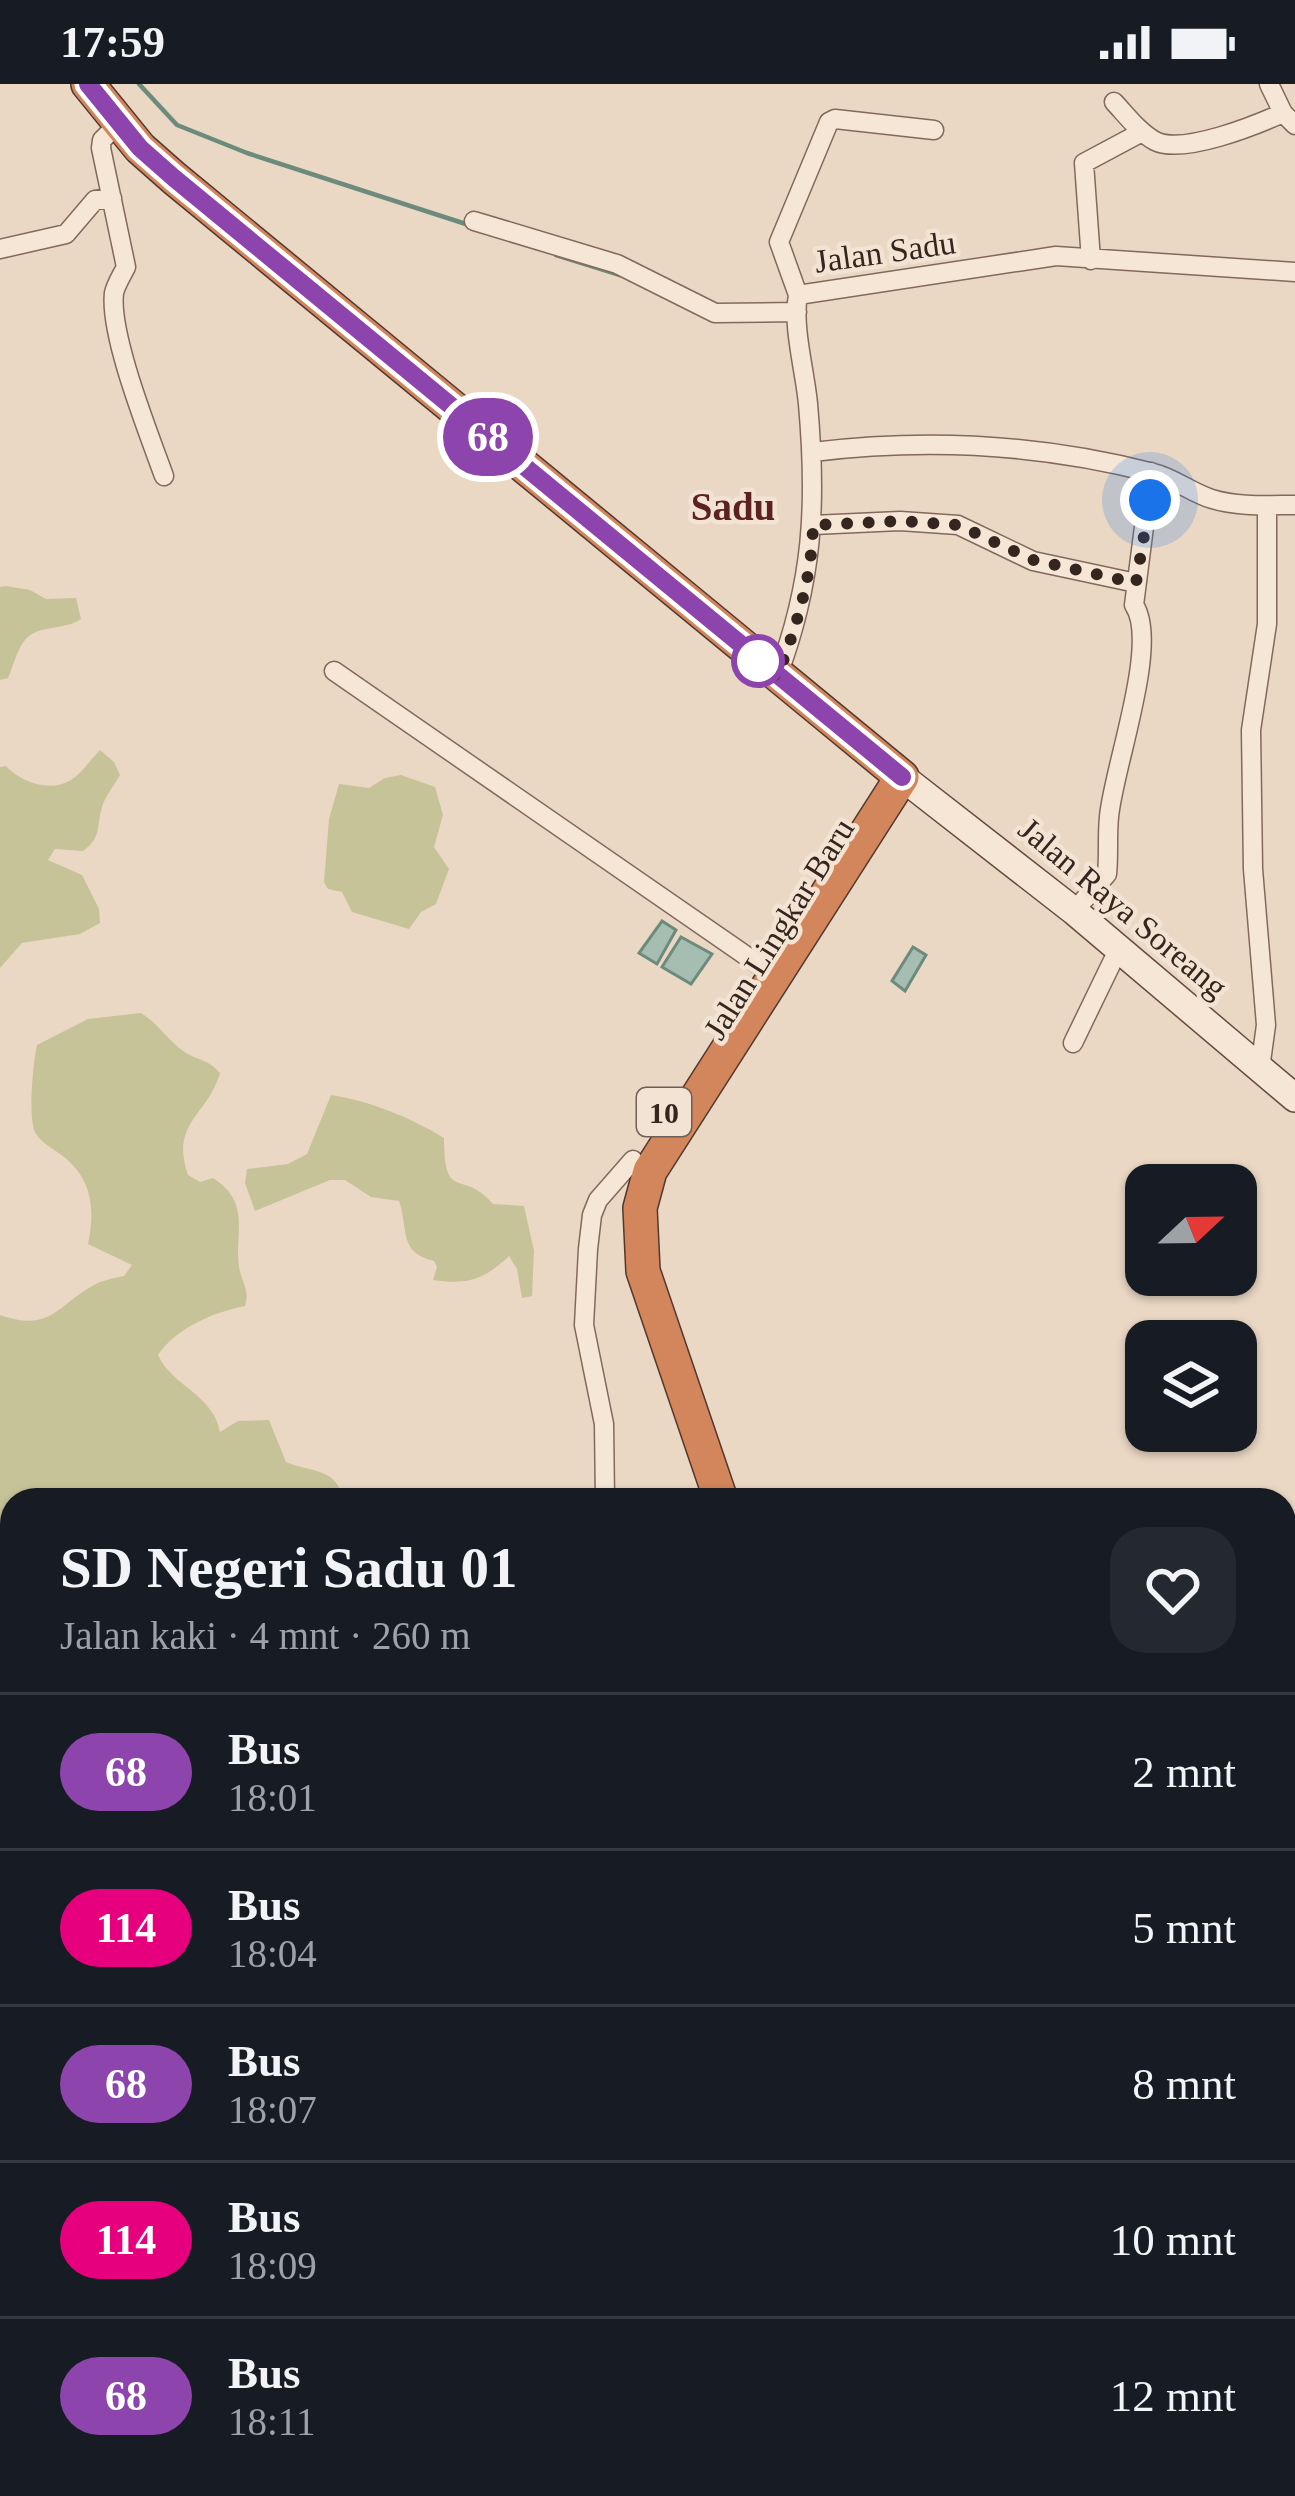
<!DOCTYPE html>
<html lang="id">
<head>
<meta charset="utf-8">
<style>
  :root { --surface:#171b24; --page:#242831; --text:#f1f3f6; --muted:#9ea1a6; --line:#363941 }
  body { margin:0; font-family:"Times New Roman",serif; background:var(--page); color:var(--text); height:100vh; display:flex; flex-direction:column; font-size:45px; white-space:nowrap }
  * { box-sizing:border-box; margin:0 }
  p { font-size:39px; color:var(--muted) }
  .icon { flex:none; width:66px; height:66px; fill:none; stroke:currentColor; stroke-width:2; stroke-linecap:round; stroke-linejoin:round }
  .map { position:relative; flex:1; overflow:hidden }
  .side { position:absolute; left:0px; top:1404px; width:1296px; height:1008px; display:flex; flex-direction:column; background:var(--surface); border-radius:36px 36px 0 0; box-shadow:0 3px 9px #0004 }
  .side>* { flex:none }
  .badge { padding:0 24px; border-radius:39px; font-size:42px; line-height:78px }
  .needle { width:78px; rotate:68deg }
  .buttons { position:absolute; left:1125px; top:1080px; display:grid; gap:24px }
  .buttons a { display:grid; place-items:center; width:132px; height:132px; border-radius:24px; background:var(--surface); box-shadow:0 3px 9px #0004; font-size:60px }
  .you { position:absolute; width:60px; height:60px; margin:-30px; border:9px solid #fff; border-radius:50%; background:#1a73e8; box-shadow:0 0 0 18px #1a73e833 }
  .map>.badge { position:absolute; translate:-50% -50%; box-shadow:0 0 0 6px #fff }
  .round { display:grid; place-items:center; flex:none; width:126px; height:126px; border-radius:36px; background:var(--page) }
  .headline { display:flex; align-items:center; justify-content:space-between; height:204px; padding:0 60px }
  h1 { font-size:57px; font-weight:800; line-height:90px }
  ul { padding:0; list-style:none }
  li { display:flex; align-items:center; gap:36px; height:156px; padding:0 60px; border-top:3px solid var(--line) }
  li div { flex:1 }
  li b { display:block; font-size:45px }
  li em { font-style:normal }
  li .badge { min-width:132px; font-weight:700; text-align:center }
  .status { display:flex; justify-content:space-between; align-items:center; height:84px; padding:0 60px; background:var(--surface); direction:ltr }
  .status svg { height:33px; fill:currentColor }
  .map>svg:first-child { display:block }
</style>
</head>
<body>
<div class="status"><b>17:59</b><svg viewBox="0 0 49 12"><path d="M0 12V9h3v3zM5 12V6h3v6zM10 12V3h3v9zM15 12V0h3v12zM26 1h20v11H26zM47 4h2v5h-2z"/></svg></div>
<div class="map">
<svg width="1295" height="2412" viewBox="0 0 1295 2412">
  <rect width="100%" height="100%" fill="#ead7c4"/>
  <path fill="#c7c399" d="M6 502 30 506 46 515 76 514 81 535C64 547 38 540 25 556 17 565 13 583 8 594L0 596V503Z
    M100 666 114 678 120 691C115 700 107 710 103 720 96 739 103 753 83 767L55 765 48 776 82 791 99 825 100 839 80 850 22 859 0 884V683L6 682C20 698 51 709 71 696 82 689 91 675 100 666Z
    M401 691 435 703 443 731 434 763 449 785 436 820 421 828 409 845 352 828 342 808 328 805 324 798 329 735 339 700 369 704 385 694Z
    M141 929C159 940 169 958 186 969 200 977 209 976 220 989 207 1033 170 1038 188 1091L200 1098 213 1094C252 1119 234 1149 239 1183 242 1199 250 1206 245 1222 214 1228 176 1244 158 1271 173 1303 213 1310 220 1348L238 1337 269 1336 286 1378C309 1388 340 1384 342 1416H12V1832L0 1827V1231C52 1249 56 1221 96 1200 104 1196 115 1194 124 1192L132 1181 88 1160C95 1127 93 1096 64 1073 54 1065 41 1059 35 1048 28 1034 33 978 37 961L88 935Z
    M331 1011C371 1017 409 1033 444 1054 444 1120 463 1084 493 1120L524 1122 534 1167 532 1212 522 1214 517 1185 509 1172C484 1196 467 1201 433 1196L437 1183 434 1177C398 1168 409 1147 399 1117L371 1113 345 1096H330L255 1127 245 1099 247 1085 288 1080 307 1070Z
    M0 1884 12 1885V2300L0 2299Z"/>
  <path fill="#a5beb1" stroke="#6d8b7d" stroke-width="3" d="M662 837 676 846 657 880 639 869Z
    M681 853 712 870 691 900 662 883Z
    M913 863 926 871 905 907 892 897Z"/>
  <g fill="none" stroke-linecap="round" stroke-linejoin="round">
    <path stroke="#6d8b7d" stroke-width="4.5" d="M139 0 177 41 247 69 472 142
      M556 171 620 191"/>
    <defs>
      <path id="street" d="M1269 0 1283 29 1295 41
        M1114 18C1127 32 1139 48 1155 57 1183 71 1256 41 1283 29
        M120 38 102 56 101 64 126 183C122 191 116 200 114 209 109 251 149 350 164 392
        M474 137 617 180 715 229 797 228
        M0 165 66 150 95 116 112 114
        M1091 176 1084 79 1142 48
        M798 211 779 158 829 38 835 35 934 46
        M813 368C928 354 1041 360 1153 389 1174 394 1192 409 1212 415 1238 423 1268 421 1295 421
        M813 441 900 437 958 441 1033 477 1136 499
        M334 587 758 880
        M777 593C813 498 817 421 808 320 805 287 792 242 798 211L1056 172 1295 188
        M1074 827 1107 790C1109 771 1107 752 1109 733 1113 685 1160 559 1134 521L1151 388
        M1073 959 1118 866
        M1260 985 1266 941 1253 785 1251 646 1267 540V423
        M605 1416 604 1340 584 1241 588 1165 592 1131 598 1116 633 1076
        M0 2368H12
        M298 2400 302 2412
        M641 2400 645 2412
        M131 2412 154 2400"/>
      <path id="secondary" d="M902 693 1074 827 1295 1014"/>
      <path id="highway" d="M88 0 140 64 174 94 902 693 650 1087 640 1124 643 1187 721 1416
        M733 2412 748 2400
        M766 2412 782 2400"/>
    </defs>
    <use href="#street" stroke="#83695c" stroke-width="21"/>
    <use href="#secondary" stroke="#654a3f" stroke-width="30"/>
    <use href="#highway" stroke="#513830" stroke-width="36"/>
    <use href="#street" stroke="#f6e6d6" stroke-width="18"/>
    <use href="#secondary" stroke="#f6e6d6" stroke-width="27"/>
    <use href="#highway" stroke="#d3855b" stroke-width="33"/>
  </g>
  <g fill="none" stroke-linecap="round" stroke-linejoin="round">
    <defs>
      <path id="line" d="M88 0 140 64 174 94 902 693"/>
    </defs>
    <use href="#line" stroke="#fff" stroke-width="27"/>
    <use href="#line" stroke="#8e44ad" stroke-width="18"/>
    <path stroke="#35251f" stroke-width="12" stroke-dasharray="0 21.6" d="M758 577 777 593C796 544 812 494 813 441L900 437 958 441 1033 476 1136 499 1150 416"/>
  </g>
  <circle fill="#fff" stroke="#8e44ad" stroke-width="6" cx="758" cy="577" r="24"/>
  <g text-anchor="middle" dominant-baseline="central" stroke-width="9" stroke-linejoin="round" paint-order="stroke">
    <rect fill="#f2e3d3" stroke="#6e5e55" stroke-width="3" x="637" y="1004" width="54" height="48" rx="9"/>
    <g font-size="30" font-weight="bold" fill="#35251f">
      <text x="664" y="1028">10</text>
    </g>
    <g font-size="33" fill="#35251f" stroke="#f2e3d3">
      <text transform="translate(885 168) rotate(-8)">Jalan Sadu</text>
      <text transform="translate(1123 824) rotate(40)">Jalan Raya Soreang</text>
      <text transform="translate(779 845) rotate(-58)">Jalan Lingkar Baru</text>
    </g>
    <g font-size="39" font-weight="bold" fill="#5e2121" stroke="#f2e3d3">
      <text x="733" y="422">Sadu</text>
    </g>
  </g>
</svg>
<div class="buttons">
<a><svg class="needle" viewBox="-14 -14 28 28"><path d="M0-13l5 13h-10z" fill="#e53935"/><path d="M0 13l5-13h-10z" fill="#9ea1a6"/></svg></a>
<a><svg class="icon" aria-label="layers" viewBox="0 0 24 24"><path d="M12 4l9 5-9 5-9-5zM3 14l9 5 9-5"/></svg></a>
</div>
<div class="you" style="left:1150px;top:416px"></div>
<b class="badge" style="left:488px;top:353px;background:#8e44ad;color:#fff">68</b>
<section class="side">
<div class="headline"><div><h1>SD Negeri Sadu 01</h1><p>Jalan kaki · 4 mnt · 260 m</p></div><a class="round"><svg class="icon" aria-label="heart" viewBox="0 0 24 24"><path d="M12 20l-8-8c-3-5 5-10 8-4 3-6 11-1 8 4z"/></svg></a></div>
<ul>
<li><span class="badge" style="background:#8e44ad;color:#fff">68</span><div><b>Bus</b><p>18:01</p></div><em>2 mnt</em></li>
<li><span class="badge" style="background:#e6007e;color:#fff">114</span><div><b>Bus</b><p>18:04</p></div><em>5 mnt</em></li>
<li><span class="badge" style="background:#8e44ad;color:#fff">68</span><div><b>Bus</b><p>18:07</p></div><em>8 mnt</em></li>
<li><span class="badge" style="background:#e6007e;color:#fff">114</span><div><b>Bus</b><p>18:09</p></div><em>10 mnt</em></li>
<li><span class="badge" style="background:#8e44ad;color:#fff">68</span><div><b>Bus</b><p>18:11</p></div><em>12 mnt</em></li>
</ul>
</section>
</div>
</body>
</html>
